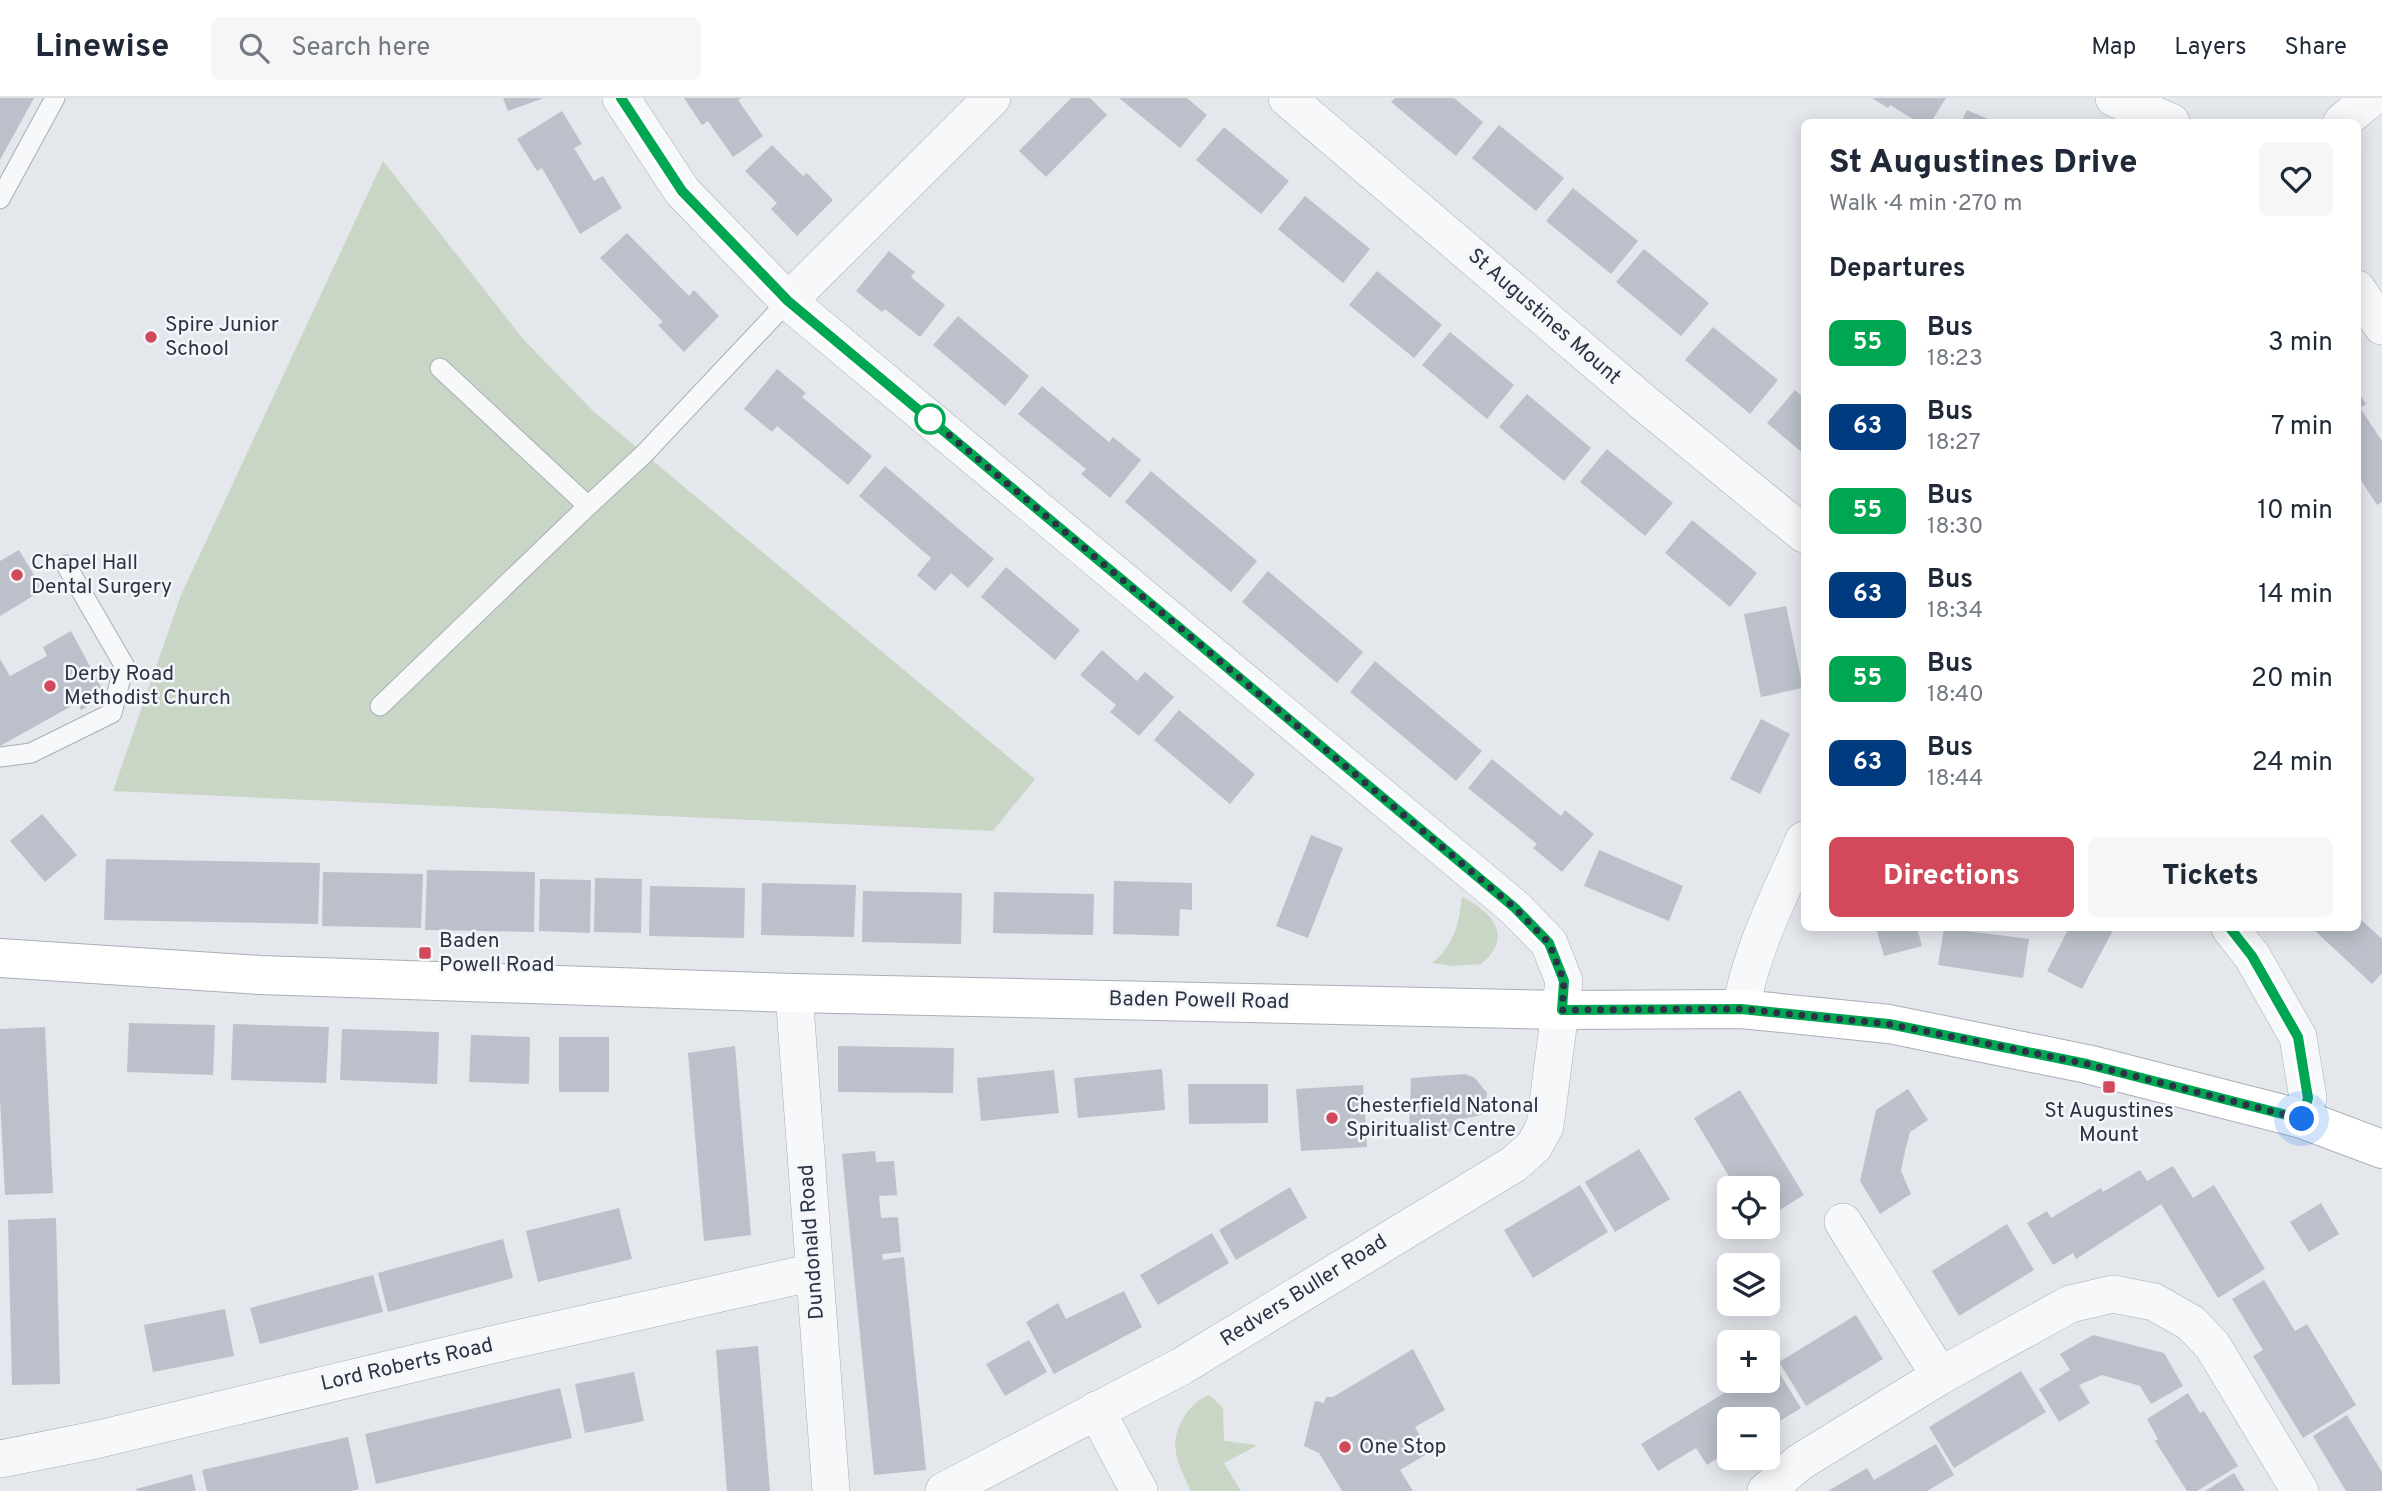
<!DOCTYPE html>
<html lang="en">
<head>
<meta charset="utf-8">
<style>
  :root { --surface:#fff; --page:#f6f6f7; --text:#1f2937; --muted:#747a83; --line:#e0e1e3; --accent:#d1495b }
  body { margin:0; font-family:Overpass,sans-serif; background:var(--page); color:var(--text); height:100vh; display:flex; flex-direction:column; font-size:26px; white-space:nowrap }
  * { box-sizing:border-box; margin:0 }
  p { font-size:23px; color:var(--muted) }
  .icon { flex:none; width:38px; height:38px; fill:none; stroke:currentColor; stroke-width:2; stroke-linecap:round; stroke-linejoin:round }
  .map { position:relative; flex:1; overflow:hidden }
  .details { position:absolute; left:1801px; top:21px; width:560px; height:812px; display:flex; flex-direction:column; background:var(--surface); border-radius:10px; box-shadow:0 4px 18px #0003 }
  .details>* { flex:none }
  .badge { padding:0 14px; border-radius:10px; font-size:24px; line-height:46px }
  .buttons { position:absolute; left:1717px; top:1078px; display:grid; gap:14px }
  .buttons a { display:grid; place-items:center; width:63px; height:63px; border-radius:10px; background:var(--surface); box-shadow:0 4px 18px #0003; font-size:35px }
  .you { position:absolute; width:35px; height:35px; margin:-18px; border:5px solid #fff; border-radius:50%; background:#1a73e8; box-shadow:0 0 0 10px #1a73e833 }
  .map>.badge { position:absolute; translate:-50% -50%; box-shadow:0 0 0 4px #fff }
  h2 { padding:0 28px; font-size:26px; line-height:63px }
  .round { display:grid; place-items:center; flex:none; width:74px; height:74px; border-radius:10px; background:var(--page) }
  .summary { display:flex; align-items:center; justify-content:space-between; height:119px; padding:0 28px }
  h1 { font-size:33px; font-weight:800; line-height:52px }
  .primary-button { display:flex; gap:14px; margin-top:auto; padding:14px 28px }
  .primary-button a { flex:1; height:80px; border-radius:10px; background:var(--accent); color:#fff; font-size:28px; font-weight:800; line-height:80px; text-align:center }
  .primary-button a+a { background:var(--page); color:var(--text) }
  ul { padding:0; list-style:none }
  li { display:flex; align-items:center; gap:21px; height:84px; padding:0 28px }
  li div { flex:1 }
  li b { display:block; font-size:26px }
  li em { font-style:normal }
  li .badge { min-width:77px; font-weight:700; text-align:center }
  header { display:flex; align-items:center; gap:42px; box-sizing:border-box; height:98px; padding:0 35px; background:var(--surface); border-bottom:2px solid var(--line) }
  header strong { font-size:33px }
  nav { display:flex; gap:38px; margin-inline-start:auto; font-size:24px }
  .search { width:490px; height:63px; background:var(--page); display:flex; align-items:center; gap:18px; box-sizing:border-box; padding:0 24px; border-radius:10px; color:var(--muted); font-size:26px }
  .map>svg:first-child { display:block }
</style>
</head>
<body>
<header>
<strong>Linewise</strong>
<div class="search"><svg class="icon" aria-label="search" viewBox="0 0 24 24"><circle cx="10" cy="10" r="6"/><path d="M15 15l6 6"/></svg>Search here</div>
<nav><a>Map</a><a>Layers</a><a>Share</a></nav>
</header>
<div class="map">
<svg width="2382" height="1393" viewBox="0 0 2382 1393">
  <rect width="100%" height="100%" fill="#e4e7ec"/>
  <path fill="#c9d6c5" d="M383 63 524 242 594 314 1035 681 993 733 113 693 181 497Z
    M1462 799C1493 814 1514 839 1481 866L1453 868 1432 865C1454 848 1459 825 1462 799Z
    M1209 1297 1223 1310 1224 1343 1258 1347 1224 1365 1241 1393H1191C1178 1365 1167 1347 1184 1319 1190 1309 1199 1301 1209 1297Z"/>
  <path fill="#bbc0ca" d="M0 0H34L0 62Z
    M503 0H544L508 13Z
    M684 0H742L738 2 763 38 733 59 708 23 702 27Z
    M1071 0H1090L1107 17 1046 79 1019 53Z
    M1119 0H1187L1207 17 1180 50Z
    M1395 0H1454L1483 24 1456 58 1391 4Z
    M1872 0H1946L1931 24H1918L1890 7 1888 10Z
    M1967 12 1995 24H1961Z
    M562 13 582 46 574 50 594 83 603 78 622 110 580 136 542 70 537 73 517 41Z
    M1499 27 1564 80 1536 113 1472 60Z
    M1224 29 1289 83 1261 116 1196 62Z
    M772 47 803 78 807 75 833 102 797 138 771 111 777 105 745 73Z
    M1573 90 1638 143 1611 176 1546 123Z
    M1305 98 1370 151 1343 185 1278 131Z
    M627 135 689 198 694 192 719 218 684 254 658 227 663 224 600 160Z
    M1644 151 1709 205 1681 238 1616 184Z
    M889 153 915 174 911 179 945 207 920 239 885 211 882 214 856 193Z
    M1377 173 1442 227 1414 260 1349 207Z
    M958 218 1029 278 1005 308 933 247Z
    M1713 229 1778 282 1750 316 1685 262Z
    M1450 234 1514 287 1487 321 1422 267Z
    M777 271 806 295 802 299 872 358 848 387 777 328 772 334 744 311Z
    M1042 288 1109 344 1113 339 1141 362 1110 400 1081 376 1086 371 1018 316Z
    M1795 292 1804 300V356L1767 325Z
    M2357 292 2366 306 2360 310 2382 343V404L2377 407 2357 376Z
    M1527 296 1591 350 1564 383 1499 329Z
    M1607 351 1673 405 1645 438 1580 384Z
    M885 368 994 461 968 490 951 475 935 493 917 477 931 460 859 398Z
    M1151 373 1257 463 1231 494 1125 404Z
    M1692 422 1757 475 1730 509 1665 455Z
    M19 452 43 492 0 518V463Z
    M1006 469 1080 532 1055 562 981 499Z
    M1268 473 1363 554 1337 585 1242 504Z
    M1786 508 1803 590 1761 599 1744 516Z
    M71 533 106 598 81 612 77 605 0 648V561L10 578 47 558 43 549Z
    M1102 552 1137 583 1145 574 1174 599 1139 638 1110 614 1116 607 1080 577Z
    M1375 563 1482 653 1456 683 1350 594Z
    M1179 612 1255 676 1230 706 1154 642Z
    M1761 621 1790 636 1760 696 1730 681Z
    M1492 661 1561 718 1565 712 1594 736 1562 774 1533 750 1537 746 1468 690Z
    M42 716 77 757 45 784 10 743Z
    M1311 737 1343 750 1308 840 1276 828Z
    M1599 752 1683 788 1669 823 1584 788Z
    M106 761 320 765 318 826 104 822Z
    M427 772 535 774 534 834 425 832Z
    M323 774 423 776 421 830 322 828Z
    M595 780 642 781 641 835 594 834Z
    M540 781 591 782 590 835 539 833Z
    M1114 783 1192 785V812L1180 811 1179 838 1113 836Z
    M762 785 856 787 854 839 761 837Z
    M650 788 745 790 744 840 649 838Z
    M863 793 962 795 961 846 862 844Z
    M994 794 1094 796 1093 837 993 835Z
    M2357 818 2382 841V875L2372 886 2312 830H2357Z
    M1876 830H1917L1922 848 1884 858Z
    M1944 830 2029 841 2023 880 1938 867Z
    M2069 830H2114L2082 891 2047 873Z
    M129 925 215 927 213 977 127 974Z
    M233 926 329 929 326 985 231 982Z
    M45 929 53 1095 5 1097 0 1001V931Z
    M342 931 439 934 437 986 340 982Z
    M471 937 530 939 529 986 469 984Z
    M559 939H609V994H559Z
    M735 948 751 1137 704 1143 688 955Z
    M838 948 954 950 953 995 838 994Z
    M1162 971 1165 1012 1078 1020 1074 980Z
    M1054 972 1059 1015 981 1023 977 980Z
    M1465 976 1475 980 1487 995 1485 1010 1481 1017 1454 1023 1449 1038H1409L1411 980Z
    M1188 986H1268V1025L1189 1026Z
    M1363 987 1367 1049 1301 1053 1296 991Z
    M1908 991 1928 1022 1910 1034 1905 1053 1901 1073 1911 1096 1880 1116 1860 1083 1876 1012Z
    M1740 992 1804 1097 1768 1119V1090H1736L1694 1020Z
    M1639 1051 1670 1101 1615 1134 1585 1084Z
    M875 1053 876 1064 894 1063 897 1097 879 1098 881 1120 898 1119 901 1154 882 1156 883 1162 904 1159 926 1372 874 1377 842 1056Z
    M2173 1068 2193 1100 2214 1087 2265 1171 2218 1200 2161 1106 2076 1161 2073 1155 2053 1167 2027 1125 2047 1113 2051 1120 2101 1090 2103 1094 2140 1072 2147 1083Z
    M1580 1087 1608 1134 1533 1180 1504 1132Z
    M1290 1089 1307 1120 1236 1162 1219 1132Z
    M2321 1105 2339 1136 2309 1154 2290 1124Z
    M619 1110 632 1161 538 1184 526 1133Z
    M56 1120 60 1286 12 1287 8 1122Z
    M2007 1126 2034 1172 1959 1218 1932 1173Z
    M1212 1135 1229 1165 1158 1207 1140 1177Z
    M503 1141 513 1180 388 1214 378 1175Z
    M373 1177 383 1214 260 1246 250 1210Z
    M2264 1182 2295 1233 2307 1226 2356 1307 2303 1340 2253 1258 2263 1252 2232 1201Z
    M1124 1193 1142 1229 1054 1276 1026 1224 1058 1205 1066 1221Z
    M225 1211 234 1258 153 1274 144 1227Z
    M1856 1217 1883 1261 1806 1308 1779 1264Z
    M2093 1237 2164 1255 2183 1288 2151 1306 2140 1288 2102 1277 2079 1287 2090 1305 2059 1324 2039 1291 2070 1272 2060 1256Z
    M1029 1242 1047 1274 1005 1298 986 1266Z
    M758 1248 770 1393H727L716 1252Z
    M1413 1251 1445 1312 1415 1329 1430 1354 1400 1372 1413 1393H1342L1319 1355 1304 1348 1315 1303 1324 1305 1326 1299H1333Z
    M1773 1265 1801 1310 1768 1330V1321H1729V1353L1707 1367 1696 1350 1658 1373 1641 1346 1744 1283H1768V1268Z
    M2021 1273 2046 1314 1954 1370 1929 1329Z
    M634 1274 644 1323 585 1335 575 1286Z
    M560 1290 572 1340 376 1386 365 1336Z
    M2188 1295 2200 1315 2204 1313 2238 1368 2197 1393H2187L2155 1343 2158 1341 2147 1321Z
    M2347 1317 2382 1374V1393H2346L2313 1338Z
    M348 1339 359 1391 351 1393H207L202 1372Z
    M1936 1346 1954 1377 1927 1393H1828L1867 1370 1874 1382Z
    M2234 1375 2245 1393H2205Z
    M192 1376 196 1393H137L136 1391Z"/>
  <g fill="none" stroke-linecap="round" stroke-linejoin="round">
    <defs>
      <path id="lane" d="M0 101 55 0
        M440 270 588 408 644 356 788 203
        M380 608 588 408
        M0 659 31 655 112 615 124 567 66 467"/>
      <path id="street" d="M621 0 682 93 788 203 1515 810 1549 845 1564 883 1545 1028 1534 1048 1514 1066 1182 1268 944 1393
        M1287 0 1643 304 1804 436
        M2114 0 2171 24
        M2342 24 2371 0
        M2357 191 2382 228
        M788 203 992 0
        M2230 830 2252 858 2298 939 2308 1000 2302 1021
        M794 895 831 1393
        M1741 911C1751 852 1780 797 1804 742
        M1843 1124 1940 1278
        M1096 1312 1139 1393
        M0 1361 95 1342 495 1246 814 1174
        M1766 1393 1800 1364 1940 1278 2070 1206 2113 1196 2154 1204 2191 1225 2212 1247 2300 1393"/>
      <path id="secondary" d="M0 860 260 877 794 895 1562 912 1741 911 1889 926 2087 966 2302 1021 2382 1051"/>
    </defs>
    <use href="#lane" stroke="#a9aeb7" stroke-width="21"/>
    <use href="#street" stroke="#a9aeb7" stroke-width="38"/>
    <use href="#secondary" stroke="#a9aeb7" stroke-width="40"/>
    <use href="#lane" stroke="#f7f8fa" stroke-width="19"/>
    <use href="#street" stroke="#f7f8fa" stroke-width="37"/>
    <use href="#secondary" stroke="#fff" stroke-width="38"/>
  </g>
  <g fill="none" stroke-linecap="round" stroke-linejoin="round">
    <defs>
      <path id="line" d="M621 0 682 93 788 203 1515 810 1549 845 1564 883 1562 912 1741 911 1889 926 2087 966 2302 1021 2308 1000 2298 939 2252 858 2230 830"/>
    </defs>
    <use href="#line" stroke="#fff" stroke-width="16"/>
    <use href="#line" stroke="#00a651" stroke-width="10"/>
    <path stroke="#2b3445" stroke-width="7" stroke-dasharray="0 12.6" d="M930 321 1515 810 1549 845 1564 883 1562 912 1741 911 1889 926 2087 966 2302 1021"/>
  </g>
  <g fill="#d1495b" stroke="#f4f6f9" stroke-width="2.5">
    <circle cx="151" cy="239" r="7"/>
    <circle cx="17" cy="477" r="7"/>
    <circle cx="50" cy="588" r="7"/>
    <rect x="418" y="848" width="14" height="14" rx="3.5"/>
    <rect x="2102" y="982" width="14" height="14" rx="3.5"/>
    <circle cx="1332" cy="1020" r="7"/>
    <circle cx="1345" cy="1349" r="7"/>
  </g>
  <circle fill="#fff" stroke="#00a651" stroke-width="3.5" cx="930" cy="321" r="14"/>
  <g text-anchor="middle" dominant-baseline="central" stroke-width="5" stroke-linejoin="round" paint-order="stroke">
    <g font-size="21" fill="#2b3445" stroke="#f4f6f9">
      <text transform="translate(1544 219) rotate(41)">St Augustines Mount</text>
      <text transform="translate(1199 903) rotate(1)">Baden Powell Road</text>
      <text transform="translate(812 1144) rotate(-94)">Dundonald Road</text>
      <text transform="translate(1304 1193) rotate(-32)">Redvers Buller Road</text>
      <text transform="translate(407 1267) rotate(-13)">Lord Roberts Road</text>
    </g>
    <g font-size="21" fill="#2b3445" stroke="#f4f6f9" text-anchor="start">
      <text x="165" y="227">Spire Junior<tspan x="165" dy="24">School</tspan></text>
      <text x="31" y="465">Chapel Hall<tspan x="31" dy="24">Dental Surgery</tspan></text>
      <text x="64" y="576">Derby Road<tspan x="64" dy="24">Methodist Church</tspan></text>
      <text x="439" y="843">Baden<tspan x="439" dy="24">Powell Road</tspan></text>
      <text x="1346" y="1008">Chesterfield Natonal<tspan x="1346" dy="24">Spiritualist Centre</tspan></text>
      <text x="2109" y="1013" text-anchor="middle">St Augustines<tspan x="2109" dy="24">Mount</tspan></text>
      <text x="1359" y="1349">One Stop</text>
    </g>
  </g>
</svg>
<div class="buttons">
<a><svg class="icon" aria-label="locate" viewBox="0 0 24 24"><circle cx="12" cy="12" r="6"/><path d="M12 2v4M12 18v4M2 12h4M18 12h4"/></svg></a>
<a><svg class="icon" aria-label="layers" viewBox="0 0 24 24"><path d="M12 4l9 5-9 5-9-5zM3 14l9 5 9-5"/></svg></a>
<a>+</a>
<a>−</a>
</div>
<div class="you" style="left:2302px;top:1021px"></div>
<section class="details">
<div class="summary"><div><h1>St Augustines Drive</h1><p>Walk · 4 min · 270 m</p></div><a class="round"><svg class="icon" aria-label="heart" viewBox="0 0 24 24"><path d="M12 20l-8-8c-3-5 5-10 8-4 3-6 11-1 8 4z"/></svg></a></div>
<h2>Departures</h2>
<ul>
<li><span class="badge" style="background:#00a651;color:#fff">55</span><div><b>Bus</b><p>18:23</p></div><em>3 min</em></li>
<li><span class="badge" style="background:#003b80;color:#fff">63</span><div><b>Bus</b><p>18:27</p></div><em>7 min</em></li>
<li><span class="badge" style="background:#00a651;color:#fff">55</span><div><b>Bus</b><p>18:30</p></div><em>10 min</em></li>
<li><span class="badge" style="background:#003b80;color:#fff">63</span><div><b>Bus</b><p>18:34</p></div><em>14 min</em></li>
<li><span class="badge" style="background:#00a651;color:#fff">55</span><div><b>Bus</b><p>18:40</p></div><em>20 min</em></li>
<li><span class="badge" style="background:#003b80;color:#fff">63</span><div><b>Bus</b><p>18:44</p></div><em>24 min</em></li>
</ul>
<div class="primary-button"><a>Directions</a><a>Tickets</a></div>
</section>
</div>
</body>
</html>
